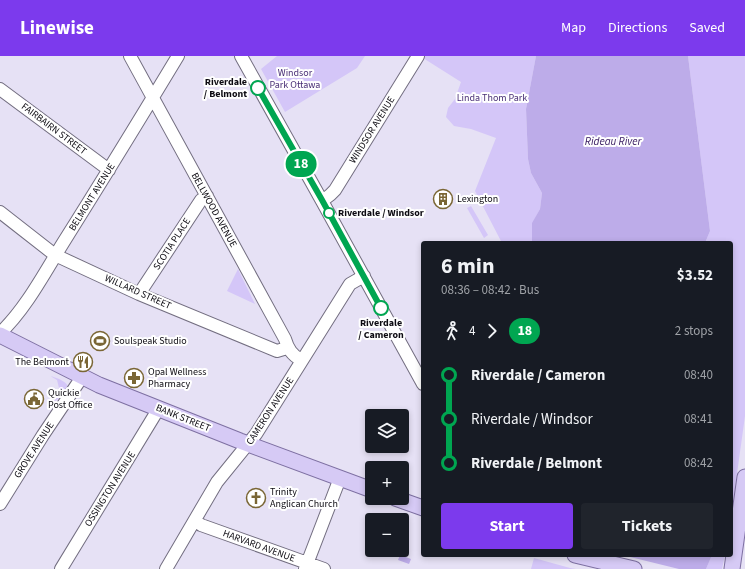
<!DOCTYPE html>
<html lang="en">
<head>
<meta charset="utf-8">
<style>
  :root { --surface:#171b24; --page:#20242c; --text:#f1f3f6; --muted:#9ea1a6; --accent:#7c3aed }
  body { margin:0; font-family:"Source Sans 3",sans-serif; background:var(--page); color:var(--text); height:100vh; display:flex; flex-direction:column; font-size:15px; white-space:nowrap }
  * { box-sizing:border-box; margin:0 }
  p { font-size:13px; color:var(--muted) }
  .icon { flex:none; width:22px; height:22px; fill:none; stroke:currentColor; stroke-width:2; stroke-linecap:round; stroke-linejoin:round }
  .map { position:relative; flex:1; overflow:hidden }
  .panel { position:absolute; left:421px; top:185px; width:312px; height:316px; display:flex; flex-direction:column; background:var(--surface); border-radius:4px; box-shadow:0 2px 6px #0003 }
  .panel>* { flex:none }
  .badge { padding:0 8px; border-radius:13px; font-size:14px; line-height:26px }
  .tools { position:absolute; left:365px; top:353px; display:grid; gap:8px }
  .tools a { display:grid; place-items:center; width:44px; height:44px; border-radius:4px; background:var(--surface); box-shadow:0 2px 6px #0003; font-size:20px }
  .map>.badge { position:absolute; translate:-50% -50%; box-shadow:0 0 0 2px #fff }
  .legs { display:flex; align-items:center; gap:6px; height:44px; padding:0 20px; font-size:13px }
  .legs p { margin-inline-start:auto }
  .overview { display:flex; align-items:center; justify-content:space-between; height:68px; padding:0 20px }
  h1 { font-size:22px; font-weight:700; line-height:30px }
  .cta { display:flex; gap:8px; margin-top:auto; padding:8px 20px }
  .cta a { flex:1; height:46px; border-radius:4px; background:var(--accent); color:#fff; font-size:16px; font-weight:700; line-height:46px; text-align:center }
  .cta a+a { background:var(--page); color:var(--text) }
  ul { padding:0 20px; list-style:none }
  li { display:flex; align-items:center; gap:14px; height:44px; font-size:15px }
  li i { display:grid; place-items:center; width:6px; height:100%; margin:0 5px; background:currentColor }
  li i::after { content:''; width:10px; height:10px; margin:-5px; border:3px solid; border-radius:50%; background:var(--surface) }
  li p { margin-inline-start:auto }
  li:first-child i { background:linear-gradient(#0000 50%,currentColor 0) }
  li:last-child i { background:linear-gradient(currentColor 50%,#0000 0) }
  header { display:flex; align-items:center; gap:24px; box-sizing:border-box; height:56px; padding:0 20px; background:var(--accent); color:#fff }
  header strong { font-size:19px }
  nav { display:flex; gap:22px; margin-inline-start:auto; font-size:14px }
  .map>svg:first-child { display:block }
</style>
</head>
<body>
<header>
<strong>Linewise</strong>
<nav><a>Map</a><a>Directions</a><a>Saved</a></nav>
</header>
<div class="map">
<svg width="745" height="513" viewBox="0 0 745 513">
  <rect width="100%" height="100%" fill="#e6e1f5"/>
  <path fill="#d4c6f8" d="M277 0H365L357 12 285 56 261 13Z
    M425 0H536L526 53 528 103 531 117 542 137 540 153 532 168V187H502L475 135 496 82 471 73 454 70 446 61 448 52 455 43 461 26 423 2Z
    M688 0H745V360L731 461V187H705L710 175Z
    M471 150 488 179 484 182 467 152Z
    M238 213 255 248 227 235Z
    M51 320C59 323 76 328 64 339 60 343 58 341 54 347L53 343 59 332 57 324 52 321Z
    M712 499H725L722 513H706Z
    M534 502 570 512 576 513H531Z"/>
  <path fill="#bdace9" d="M536 0H688L710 175 705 187H532V167L540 153 542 137 531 117 528 103 526 53Z
    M400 499 411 503 409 508 398 504Z
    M588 499H712L706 513H586Z"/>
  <path fill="#e6e1f5" d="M586 499H622L679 513H585Z"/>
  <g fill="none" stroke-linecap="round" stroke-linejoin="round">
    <defs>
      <path id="minor" d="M130 0 285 283C288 293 292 299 301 304
        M241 0 322 145 423 328
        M0 33 109 114
        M322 145 330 139 335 134 418 0
        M0 156 55 199 139 238 277 295 287 292
        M139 238 201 144 207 140
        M0 277C25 254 45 216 63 187 102 125 140 63 178 0
        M0 448 43 379 82 321
        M195 464 201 469 324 513
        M61 513 159 352
        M166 513 217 426 256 378 350 228 364 220
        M305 513 340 422"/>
      <path id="major" d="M0 279 99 329 240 385 372 434
        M395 442 423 452
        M575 499 634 513
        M732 513 745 421"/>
    </defs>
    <use href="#minor" stroke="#736e80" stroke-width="14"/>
    <use href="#major" stroke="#7e70a2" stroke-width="17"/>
    <use href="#minor" stroke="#fff" stroke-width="12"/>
    <use href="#major" stroke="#d6caf5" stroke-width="15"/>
  </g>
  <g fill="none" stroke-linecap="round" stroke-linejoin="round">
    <defs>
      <path id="line-1" d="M258 32 322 144 381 252"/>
    </defs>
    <use href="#line-1" stroke="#fff" stroke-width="9"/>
    <use href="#line-1" stroke="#00a651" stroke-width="6"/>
  </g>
  <defs>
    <symbol id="building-ring" viewBox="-11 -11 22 22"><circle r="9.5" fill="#fff" stroke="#7a6635" stroke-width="1.5"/><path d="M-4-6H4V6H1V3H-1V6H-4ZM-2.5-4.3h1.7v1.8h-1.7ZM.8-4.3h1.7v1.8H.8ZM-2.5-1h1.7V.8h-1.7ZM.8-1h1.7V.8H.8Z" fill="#7a6635"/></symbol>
    <symbol id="stadium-ring" viewBox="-11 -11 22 22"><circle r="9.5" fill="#fff" stroke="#7a6635" stroke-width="1.5"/><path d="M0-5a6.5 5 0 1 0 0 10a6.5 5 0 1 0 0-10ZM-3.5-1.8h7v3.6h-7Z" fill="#7a6635"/></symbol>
    <symbol id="restaurant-ring" viewBox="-11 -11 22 22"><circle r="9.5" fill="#fff" stroke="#7a6635" stroke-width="1.5"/><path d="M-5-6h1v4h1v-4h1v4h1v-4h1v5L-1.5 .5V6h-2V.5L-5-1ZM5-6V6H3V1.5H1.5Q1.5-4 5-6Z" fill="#7a6635"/></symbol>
    <symbol id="pharmacy-ring" viewBox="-11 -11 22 22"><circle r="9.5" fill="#fff" stroke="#7a6635" stroke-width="1.5"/><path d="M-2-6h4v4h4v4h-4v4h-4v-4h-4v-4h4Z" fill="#7a6635"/></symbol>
    <symbol id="civic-ring" viewBox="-11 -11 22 22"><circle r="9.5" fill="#fff" stroke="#7a6635" stroke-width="1.5"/><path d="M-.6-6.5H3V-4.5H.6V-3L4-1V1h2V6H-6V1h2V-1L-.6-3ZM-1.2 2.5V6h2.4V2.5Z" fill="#7a6635"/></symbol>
    <symbol id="church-ring" viewBox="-11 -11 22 22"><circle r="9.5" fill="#fff" stroke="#7a6635" stroke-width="1.5"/><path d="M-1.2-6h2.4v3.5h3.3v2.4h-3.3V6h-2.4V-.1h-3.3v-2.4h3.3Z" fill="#7a6635"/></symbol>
  </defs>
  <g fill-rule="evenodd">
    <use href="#building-ring" x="432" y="132" width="22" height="22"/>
    <use href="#stadium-ring" x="89" y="274" width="22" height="22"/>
    <use href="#restaurant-ring" x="72" y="295" width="22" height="22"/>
    <use href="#pharmacy-ring" x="123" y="311" width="22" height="22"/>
    <use href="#civic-ring" x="23" y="332" width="22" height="22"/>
    <use href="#church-ring" x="245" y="431" width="22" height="22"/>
  </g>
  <g fill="#fff" stroke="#00a651" stroke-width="2">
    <circle cx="258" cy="32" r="7"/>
    <circle cx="329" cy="157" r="5"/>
    <circle cx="381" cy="252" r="7"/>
  </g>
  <g text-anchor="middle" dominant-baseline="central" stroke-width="4" stroke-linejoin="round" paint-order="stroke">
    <g font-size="10" fill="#482e75" stroke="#fff">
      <text x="295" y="17">Windsor<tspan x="295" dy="12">Park Ottawa</tspan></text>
      <text x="492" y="42">Linda Thom Park</text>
    </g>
    <g font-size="10" font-weight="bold" fill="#0d0b12" stroke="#fff" text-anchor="end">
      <text x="247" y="26">Riverdale<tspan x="247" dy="12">/ Belmont</tspan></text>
      <text x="338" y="157" text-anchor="start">Riverdale / Windsor</text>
      <text x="381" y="267" text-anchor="middle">Riverdale<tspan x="381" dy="12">/ Cameron</tspan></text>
    </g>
    <g font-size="10" fill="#0d0b12" stroke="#fff">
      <text transform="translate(54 73) rotate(37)">FAIRBAIRN STREET</text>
      <text transform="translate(372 74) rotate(-58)">WINDSOR AVENUE</text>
      <text transform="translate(92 141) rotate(-58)">BELMONT AVENUE</text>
      <text transform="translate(214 154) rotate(61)">BELLWOOD AVENUE</text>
      <text transform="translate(172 188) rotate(-57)">SCOTIA PLACE</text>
      <text transform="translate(138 236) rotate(24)">WILLARD STREET</text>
      <text transform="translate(270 355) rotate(-57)">CAMERON AVENUE</text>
      <text transform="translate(183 362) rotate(22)">BANK STREET</text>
      <text transform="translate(34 394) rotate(-57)">GROVE AVENUE</text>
      <text transform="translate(110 433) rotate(-58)">OSSINGTON AVENUE</text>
      <text transform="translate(259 490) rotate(20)">HARVARD AVENUE</text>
    </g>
    <g font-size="10" fill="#0d0b12" stroke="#fff" text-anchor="start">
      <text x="457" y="143">Lexington</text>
      <text x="114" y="285">Soulspeak Studio</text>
      <text x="69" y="306" text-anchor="end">The Belmont</text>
      <text x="148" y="316">Opal Wellness<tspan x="148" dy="12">Pharmacy</tspan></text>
      <text x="48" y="337">Quickie<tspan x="48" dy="12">Post Office</tspan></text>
      <text x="270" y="436">Trinity<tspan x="270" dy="12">Anglican Church</tspan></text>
    </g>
    <g font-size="11" font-style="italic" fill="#35185e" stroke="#fff">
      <text x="613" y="85">Rideau River</text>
    </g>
  </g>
</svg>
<div class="tools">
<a><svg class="icon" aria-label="layers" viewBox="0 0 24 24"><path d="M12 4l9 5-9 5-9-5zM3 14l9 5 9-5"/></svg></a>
<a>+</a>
<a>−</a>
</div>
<b class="badge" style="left:301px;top:108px;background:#00a651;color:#fff">18</b>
<section class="panel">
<div class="overview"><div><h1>6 min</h1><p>08:36 – 08:42 · Bus</p></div><b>$3.52</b></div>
<div class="legs"><svg class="icon" aria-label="walk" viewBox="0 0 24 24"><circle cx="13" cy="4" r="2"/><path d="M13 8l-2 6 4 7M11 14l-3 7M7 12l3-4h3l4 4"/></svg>4<svg class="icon" aria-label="forward" viewBox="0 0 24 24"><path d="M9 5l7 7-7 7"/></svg><b class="badge" style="background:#00a651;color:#fff">18</b><p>2 stops</p></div>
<ul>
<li><i style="color:#00a651"></i><b>Riverdale / Cameron</b><p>08:40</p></li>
<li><i style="color:#00a651"></i><span>Riverdale / Windsor</span><p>08:41</p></li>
<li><i style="color:#00a651"></i><b>Riverdale / Belmont</b><p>08:42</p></li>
</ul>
<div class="cta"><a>Start</a><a>Tickets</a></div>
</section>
</div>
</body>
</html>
